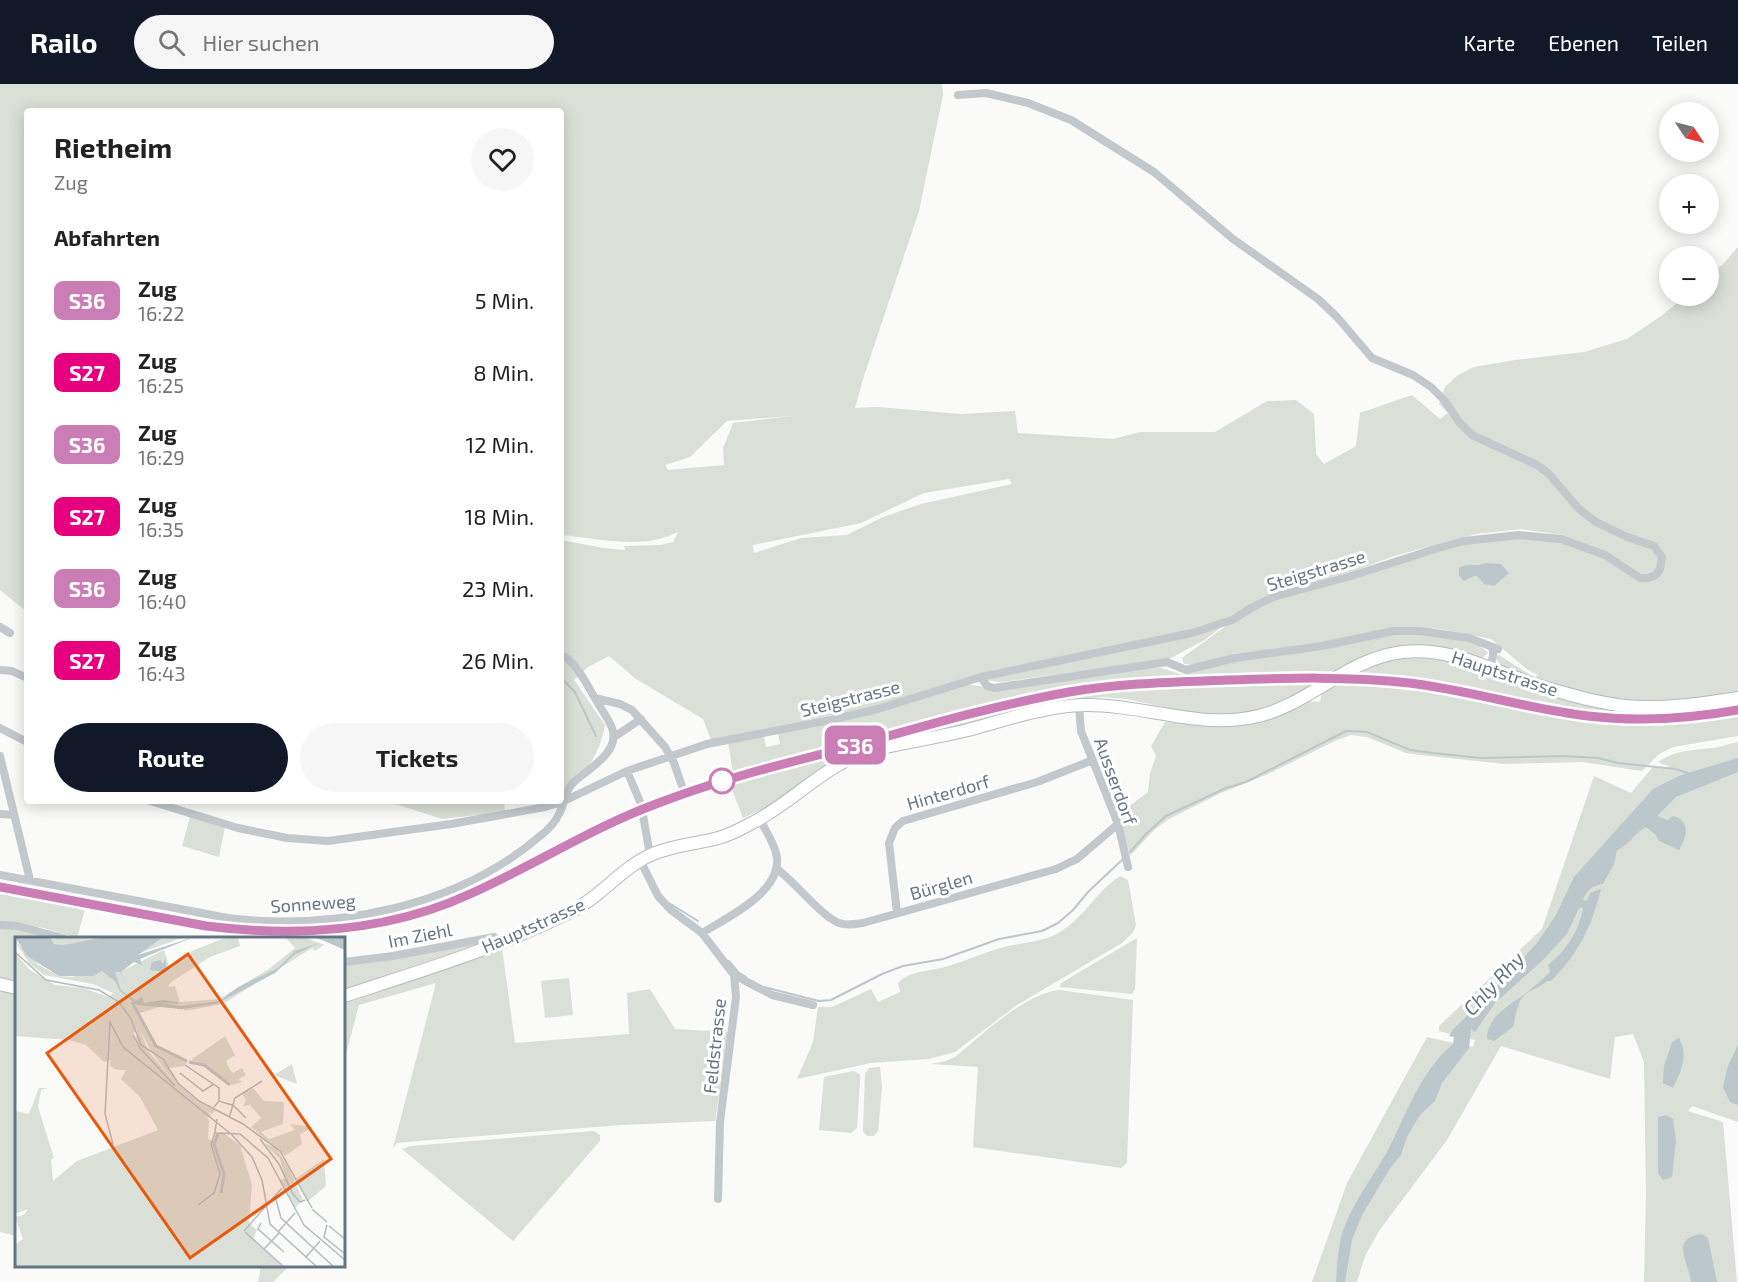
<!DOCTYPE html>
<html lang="de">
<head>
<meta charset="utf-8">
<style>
  :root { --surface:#fff; --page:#f6f6f6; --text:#222; --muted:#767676; --accent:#111827 }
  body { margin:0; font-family:"Exo 2",sans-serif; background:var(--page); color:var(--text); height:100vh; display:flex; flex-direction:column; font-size:22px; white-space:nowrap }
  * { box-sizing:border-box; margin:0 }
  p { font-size:20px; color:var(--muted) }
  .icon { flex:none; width:33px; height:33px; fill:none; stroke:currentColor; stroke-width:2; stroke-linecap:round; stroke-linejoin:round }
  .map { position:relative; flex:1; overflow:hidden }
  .drawer { position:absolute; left:24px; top:24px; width:540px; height:696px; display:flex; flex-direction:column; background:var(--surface); border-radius:6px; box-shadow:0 3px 15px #0003 }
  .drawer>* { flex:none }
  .badge { padding:0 12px; border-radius:9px; font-size:21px; line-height:39px }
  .needle { width:39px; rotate:125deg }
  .fabs { position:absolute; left:1659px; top:18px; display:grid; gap:12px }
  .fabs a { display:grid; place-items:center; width:60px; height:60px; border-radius:50%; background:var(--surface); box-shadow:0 3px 15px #0003; font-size:30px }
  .map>.badge { position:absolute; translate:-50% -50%; box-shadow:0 0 0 3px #fff }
  h2 { padding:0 30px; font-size:22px; line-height:54px }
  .round { display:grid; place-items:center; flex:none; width:63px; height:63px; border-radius:32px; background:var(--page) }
  .headline { display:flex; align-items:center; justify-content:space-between; height:102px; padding:0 30px }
  h1 { font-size:28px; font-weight:700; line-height:45px }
  .action { display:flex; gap:12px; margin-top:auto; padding:12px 30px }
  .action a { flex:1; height:69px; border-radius:36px; background:var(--accent); color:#fff; font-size:24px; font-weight:700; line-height:69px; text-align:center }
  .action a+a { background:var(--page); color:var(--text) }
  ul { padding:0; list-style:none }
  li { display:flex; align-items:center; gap:18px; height:72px; padding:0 30px }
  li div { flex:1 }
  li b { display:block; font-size:22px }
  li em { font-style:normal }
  li .badge { min-width:66px; font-weight:700; text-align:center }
  header { display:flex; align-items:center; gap:36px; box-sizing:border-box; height:84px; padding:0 30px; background:var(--accent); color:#fff }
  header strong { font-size:28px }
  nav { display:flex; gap:33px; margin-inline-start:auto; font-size:21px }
  .search { width:420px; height:54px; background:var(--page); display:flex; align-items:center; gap:15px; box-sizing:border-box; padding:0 21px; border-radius:33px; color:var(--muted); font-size:22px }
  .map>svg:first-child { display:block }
</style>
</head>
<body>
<header>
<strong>Railo</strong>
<div class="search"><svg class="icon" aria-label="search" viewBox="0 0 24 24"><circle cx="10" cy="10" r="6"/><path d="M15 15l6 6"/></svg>Hier suchen</div>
<nav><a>Karte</a><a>Ebenen</a><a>Teilen</a></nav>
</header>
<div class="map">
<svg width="1738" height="1198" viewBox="0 0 1738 1198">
  <rect width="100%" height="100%" fill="#fafaf8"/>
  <path fill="#dadfd7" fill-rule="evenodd" d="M0 0H942L943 11 919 127 863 295 855 324 878 323 961 330 1015 327 1018 349 1113 355 1140 348H1215L1267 317 1296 316 1314 330 1316 370 1324 380 1356 362 1360 329 1412 311 1440 335 1448 329 1439 320 1445 303 1458 291 1474 283 1515 276 1584 268 1627 255 1661 232 1686 212H1708L1709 192 1724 179 1738 163V652L1673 663 1659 670 1642 687 1583 678 1505 680 1420 671 1406 669 1367 653 1351 651 1337 656 1268 690 1221 709 1169 735 1154 746 1130 772 1119 730 1148 708 1150 689 1156 672 1151 662 1165 638 1212 642 1305 617 1320 618 1322 605C1367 589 1466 614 1515 623L1520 615 1413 596 1353 590C1413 556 1470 580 1528 605L1535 595C1521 590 1502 587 1495 573L1499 571 1535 594 1538 591 1528 586 1491 555 1446 546 1421 543 1395 544 1321 559 1235 570 1195 581 1184 580 1182 574 1230 539 1277 514 1438 465 1478 456 1517 453 1563 457 1562 451 1521 445 1476 450 1394 472 1354 487 1270 510 1230 532 1218 546 1203 557 1169 575 1001 598 986 596 1210 545 990 587 876 622 711 656 703 635 636 595 609 572 588 583 574 596 605 641C600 669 586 692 561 708V456L604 464 625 466 624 462 660 461 673 458 678 448C674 449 670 452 666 453 634 464 594 454 561 451V27H27V528L0 506ZM791 332 733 339 723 364 724 381 668 386 665 381 690 373 727 337ZM1009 395 1012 400 921 420 883 433 847 451 801 454 754 469 753 461 861 439 924 409Z
    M1393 550C1416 550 1475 550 1488 569L1481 575 1409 562 1387 565 1358 575 1333 589 1227 591 1115 598 1070 604 960 629 780 679 779 677 733 689 728 659 764 652 766 663 780 660 778 649 967 600 985 603 1152 584H1161L1183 591 1233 577Z
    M1281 597 1317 599 1280 619 1258 627 1210 633 1126 615 1103 613 1045 619 967 641 857 667 768 723 743 734 729 698 967 635 1077 610 1162 602Z
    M1738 658V1038L1692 1022 1688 1027 1723 1038 1737 1198H1644L1646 1111 1644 978 1633 950 1615 953 1610 995 1501 962 1447 1056 1379 1147 1365 1172 1357 1198H1312L1347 1099 1427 953 1473 963 1475 956 1439 947V942L1542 845 1594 692 1631 709 1653 683 1663 685 1670 683 1658 678C1676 666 1693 666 1714 664 1722 663 1730 659 1738 658Z
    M386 717H504L505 728 442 735Z
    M190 733 225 743 219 773 182 762Z
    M1120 792 1128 796 1136 841 1134 847 1122 859 1017 921 955 968 929 975 871 979 797 995 813 958 818 923H832L871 905 878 918 900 908 898 899C908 887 931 887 945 883 963 878 980 870 997 865 1014 860 1031 859 1047 854 1079 844 1093 809 1120 792Z
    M0 807 86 822 77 854 44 844 8 839 46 854H16V898L0 894Z
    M1137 854 1135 905 1132 910 1060 903 1061 899Z
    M488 857 344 906V881Z
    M502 864 515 959 629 950 627 909 650 905 675 945 729 948 715 1037 622 1041 429 1056 397 1059 393 1064 436 899 359 921 344 978V919Z
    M569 894 573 931 545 934 541 897Z
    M0 906 16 910V1152L0 1148Z
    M1059 906 1133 916 1127 1079 1121 1084 973 1063 978 983 931 980 946 977 955 973C982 951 1024 910 1059 906Z
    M880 983 882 1003 878 1047 874 1052H867L863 1047 865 990 869 984Z
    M853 987 860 990V996L857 1044 851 1049 819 1046 824 993Z
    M594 1047 600 1051V1057L513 1157 402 1065 411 1062Z
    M261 1182H289L273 1198H258Z"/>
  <path fill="#bbc7cb" d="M1485 479 1501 480 1509 489 1494 502 1484 500 1477 492H1474L1464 497 1459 492V484C1469 478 1478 484 1485 479Z
    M1738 674V688L1676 713 1657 732 1668 736 1673 732C1692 737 1686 754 1679 766L1659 757 1655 750 1646 743C1634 749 1629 762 1617 766L1614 780 1603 800C1592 802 1587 805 1583 816L1587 817 1590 809 1601 805C1590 846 1580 867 1551 897H1547C1540 903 1537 904 1530 907 1517 913 1516 931 1513 943L1494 957 1487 955C1487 934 1506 923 1521 913 1531 905 1541 897 1550 888L1548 881C1566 866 1579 848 1583 824H1579L1567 850 1544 875 1495 919 1475 948 1471 945 1469 964 1442 999 1435 1017 1420 1031 1407 1053 1401 1071 1389 1086 1362 1131 1352 1156 1345 1198H1336C1337 1182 1338 1163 1343 1147 1353 1118 1373 1093 1388 1066 1407 1029 1420 988 1453 960L1454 953 1449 952 1453 945 1487 913 1537 859 1556 831 1574 793 1653 705 1681 691Z
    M1679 954C1689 972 1681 987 1673 1004L1663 999 1664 982 1672 958Z
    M1738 961V1021L1730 1018 1723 1003 1728 982Z
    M1666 1031 1673 1035 1676 1057 1672 1093 1663 1096 1658 1089V1033Z
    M1702 1150 1708 1154 1717 1198H1691C1689 1178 1669 1154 1702 1150Z"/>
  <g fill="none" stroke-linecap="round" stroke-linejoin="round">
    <path stroke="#bbc7cb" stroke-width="2" d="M561 594 575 608 596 652
      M1130 768 1146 750 1166 732 1226 704 1246 698 1346 647 1367 648 1410 666 1432 669 1481 674 1563 672 1598 674 1618 679 1675 685 1688 689
      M669 819 698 837
      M729 877 738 888 746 893
      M764 903 803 913 819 917 831 916 882 890 903 882 943 875 999 855 1042 847 1058 839 1073 826 1088 808 1123 775"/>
    <defs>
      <path id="primary" d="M0 900 16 904
        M344 912C421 887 501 863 574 826 603 811 623 782 653 770 674 761 696 760 718 754 730 751 741 745 752 739 794 718 827 678 873 666 904 658 936 654 968 646 1005 636 1045 622 1084 621 1142 620 1197 645 1254 633 1308 622 1347 574 1403 568 1455 562 1499 591 1547 604 1577 613 1609 622 1642 623 1674 624 1706 619 1738 614"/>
    </defs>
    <use href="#primary" stroke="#b5babe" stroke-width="14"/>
    <path stroke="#c3c8cc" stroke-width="8" d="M0 543 10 549
      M1490 583 1493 572V563
      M0 586 12 587 27 594
      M981 593 987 602 994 604 1167 578 1186 586 1235 574 1322 562 1394 547H1421L1469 554 1498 565
      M595 614 620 620 632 626 665 663 674 679 682 702
      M1079 621 1081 647 1118 740 1128 783
      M0 644 27 658
      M614 653 641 635
      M0 672 30 796
      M627 687 641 720 650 771
      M150 717 238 744 287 754 328 757 451 740 545 723 564 717 627 687 707 660 830 636 878 625 981 593 1192 549 1232 536 1251 524 1273 513 1351 492 1438 464 1464 457 1519 451 1561 455 1605 471 1640 494H1648L1656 491 1660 485 1662 473 1654 462 1627 453 1596 438 1579 425 1549 390 1537 381 1472 351 1459 338 1445 317 1431 303 1413 291 1372 274 1337 233 1318 215 1233 155 1154 88 1071 36 1028 19 986 9 958 11
      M0 730 14 731
      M640 776 658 812 671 826 702 849 734 891 736 913 720 1038 718 1115
      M777 785C795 798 822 833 839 839 847 842 855 840 863 839L1056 785 1077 775 1118 740
      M0 791 228 834C334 847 458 823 540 752 548 746 556 737 560 728 565 718 564 708 573 699 587 685 621 669 612 644 609 636 603 628 599 621 590 607 576 576 561 571
      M897 829 889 759 895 744 903 737 1037 698 1093 676
      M0 841 17 842 63 854
      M702 849C728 833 786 806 776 769 773 757 765 746 760 735
      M344 878 393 872 494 853 500 858
      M734 891 772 911 813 921"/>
    <use href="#primary" stroke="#fff" stroke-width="12"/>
    <defs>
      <path id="rail" d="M0 803 206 842C295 853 388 848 471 810 533 782 591 744 656 720 722 694 792 678 861 659 930 641 999 621 1069 608 1120 599 1174 598 1227 596 1288 594 1348 592 1409 599 1469 606 1528 625 1588 632 1638 638 1688 635 1738 626"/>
    </defs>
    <use href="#rail" stroke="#a2aab0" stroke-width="4.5"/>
    <use href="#rail" stroke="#fff" stroke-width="2" stroke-dasharray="7" stroke-linecap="butt"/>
  </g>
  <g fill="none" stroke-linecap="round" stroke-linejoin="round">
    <defs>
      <path id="line" d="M0 803 206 842C295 853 388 848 470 810 533 782 591 744 656 720 720 695 787 679 853 662 924 642 996 621 1069 608 1120 599 1174 598 1227 596 1288 594 1348 592 1409 599 1469 606 1528 625 1588 632 1638 638 1688 635 1738 626"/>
    </defs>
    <use href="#line" stroke="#fff" stroke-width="14"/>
    <use href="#line" stroke="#cb7eb5" stroke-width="9"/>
  </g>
  <circle fill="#fff" stroke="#cb7eb5" stroke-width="3" cx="722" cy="697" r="12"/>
  <g text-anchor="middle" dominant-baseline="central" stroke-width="6" stroke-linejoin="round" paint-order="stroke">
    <g font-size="18" fill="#657683" stroke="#fff">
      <text transform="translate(1316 486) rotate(-17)">Steigstrasse</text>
      <text transform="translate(1505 589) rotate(18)">Hauptstrasse</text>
      <text transform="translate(850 614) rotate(-14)">Steigstrasse</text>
      <text transform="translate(1116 697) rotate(70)">Ausserdorf</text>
      <text transform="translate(948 708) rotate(-16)">Hinterdorf</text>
      <text transform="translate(941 801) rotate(-16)">Bürglen</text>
      <text transform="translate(313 819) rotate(-4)">Sonneweg</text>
      <text transform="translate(533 841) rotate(-24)">Hauptstrasse</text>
      <text transform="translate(420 851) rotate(-11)">Im Ziehl</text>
      <text transform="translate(714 962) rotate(-84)">Feldstrasse</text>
    </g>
    <g font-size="20" font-style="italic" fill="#60757c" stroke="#fff">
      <text transform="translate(1493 899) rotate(-47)">Chly Rhy</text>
    </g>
  </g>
  <g transform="translate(15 853)">
    <rect width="330" height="330" fill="#fafaf8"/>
    <path d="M23 0H116L74 20ZM148 0H170L124 16 125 13ZM270 0H289L309 8 300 14 297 11 208 67 170 74 167 68 168 73 148 69 125 76 121 70 141 108 173 124 169 129 154 131 147 120 136 114 124 91 133 113 124 104 121 91 118 99 123 110 120 98 161 147 137 116 148 123 162 146 183 165 200 173 197 177 191 173 196 178 193 181 189 178 194 183 193 202 198 204 201 197 207 195 225 208 237 248 234 286 242 293 238 302 268 330H0V308L8 302 0 280 9 278 13 272 0 277V174L14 177 24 151H33L26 153 23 170 39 221 36 223 38 244 62 224 143 193 125 160 106 142 111 133H102L95 129 96 123 89 125 71 108 54 103 0 99V16L15 33 40 48 68 51 94 60 98 56 78 47 29 38 14 26 0 4 24 28 44 39 56 40 94 33 105 35 149 13 155 32 177 14 207 2 223 1 225 9 195 20 155 46 153 50 160 49 165 65 204 62 254 32 280 11ZM210 99 220 118 211 124 214 131 218 136 227 131 231 138 224 142 227 145 217 148 189 127 176 123ZM277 127 282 147 259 138ZM238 151 249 164 269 165 268 187 246 195 254 202 280 193 275 187 298 190 285 197 287 207 270 219 236 190 246 181 235 168 228 169 231 163 227 157ZM249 206 261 211 275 233 288 263 280 271 265 243 270 241 265 222ZM309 222 311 249 292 265 280 242Z" fill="#dadfd7"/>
    <path d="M0 0H35L39 7 49 8 90 0H148L123 18 179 0 132 19 125 22 127 28 119 25 106 35 111 46 105 35H100L106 53 121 64 127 60 129 66 148 63 162 65 165 67 147 66 166 69 205 64 223 50 263 31 280 14 304 6 279 18 260 36 201 67 167 72 122 68 105 54 100 44 87 34 78 39H44L12 19ZM298 0H330V13L307 3ZM151 21V35L135 33 137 25 145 23 148 27Z" fill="#bbc7cb"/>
    <path fill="none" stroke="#bbc7cb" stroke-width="3" d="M117 65 141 109 172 124M174 125 189 128 215 148M203 197 199 207 209 237 206 256"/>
    <path fill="none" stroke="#b5bdc2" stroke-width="1.5" d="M0 15 31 43 84 53 104 65 116 82 126 108 148 122 163 146 184 164 228 187 265 214 297 271M118 98 125 111 160 149M170 128 204 151V164M165 136 188 154 199 147M217 167 231 181M199 170 204 164 217 168M214 181 220 161 247 144M199 200 202 182M245 202 264 227 278 257 285 265 290 263M98 207 90 177 95 85 108 110 216 197 237 220 247 243 255 287 302 330M260 259 266 281 319 330M183 268 199 256 205 237 196 207 200 196 225 197 253 221 289 288 330 323M297 272 312 285M246 286 243 292 269 315M312 288 309 300 330 317M314 289 330 302M229 294 267 251M230 295 269 330M263 295 280 276M249 312 264 296M291 320 305 304"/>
    <path fill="#e8590c" fill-opacity="0.15" stroke="#e8590c" stroke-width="3" d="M173 17 316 222 175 321 32 116Z"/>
    <rect width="330" height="330" fill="none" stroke="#657683" stroke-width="3"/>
  </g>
</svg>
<div class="fabs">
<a><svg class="needle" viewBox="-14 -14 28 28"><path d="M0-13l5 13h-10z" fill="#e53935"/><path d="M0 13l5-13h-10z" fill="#767676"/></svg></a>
<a>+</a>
<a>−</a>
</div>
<b class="badge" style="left:855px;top:661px;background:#cb7eb5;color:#fff">S36</b>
<section class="drawer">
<div class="headline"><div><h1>Rietheim</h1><p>Zug</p></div><a class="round"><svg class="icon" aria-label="heart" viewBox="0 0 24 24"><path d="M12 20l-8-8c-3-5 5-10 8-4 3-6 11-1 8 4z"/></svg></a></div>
<h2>Abfahrten</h2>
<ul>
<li><span class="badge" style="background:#cb7eb5;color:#fff">S36</span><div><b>Zug</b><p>16:22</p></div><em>5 Min.</em></li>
<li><span class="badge" style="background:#e6007e;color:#fff">S27</span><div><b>Zug</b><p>16:25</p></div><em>8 Min.</em></li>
<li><span class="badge" style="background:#cb7eb5;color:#fff">S36</span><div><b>Zug</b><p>16:29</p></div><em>12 Min.</em></li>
<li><span class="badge" style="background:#e6007e;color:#fff">S27</span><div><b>Zug</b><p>16:35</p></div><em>18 Min.</em></li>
<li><span class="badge" style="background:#cb7eb5;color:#fff">S36</span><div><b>Zug</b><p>16:40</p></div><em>23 Min.</em></li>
<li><span class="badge" style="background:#e6007e;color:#fff">S27</span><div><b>Zug</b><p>16:43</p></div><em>26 Min.</em></li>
</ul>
<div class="action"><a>Route</a><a>Tickets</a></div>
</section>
</div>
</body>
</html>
